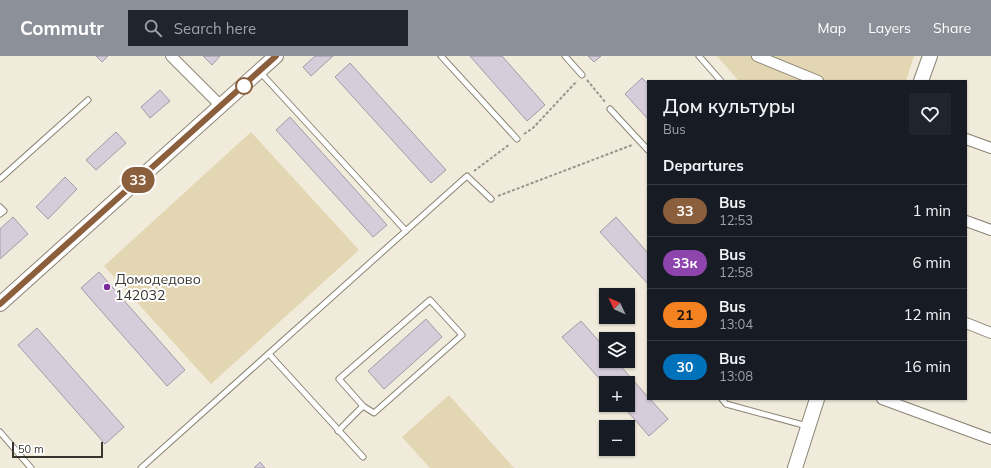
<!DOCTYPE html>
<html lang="en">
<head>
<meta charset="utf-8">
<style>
  :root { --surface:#171b24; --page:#20242c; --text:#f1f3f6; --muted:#9ea1a6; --line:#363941; --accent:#8c9099 }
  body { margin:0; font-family:Mulish,sans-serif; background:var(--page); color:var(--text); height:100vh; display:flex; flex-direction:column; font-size:15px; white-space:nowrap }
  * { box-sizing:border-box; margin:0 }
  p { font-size:13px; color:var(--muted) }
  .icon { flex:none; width:22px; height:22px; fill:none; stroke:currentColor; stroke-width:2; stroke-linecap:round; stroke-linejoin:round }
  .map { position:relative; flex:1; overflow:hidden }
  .panel { position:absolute; left:647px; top:24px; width:320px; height:320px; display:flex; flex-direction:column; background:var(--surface); border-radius:0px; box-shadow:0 1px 3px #0004 }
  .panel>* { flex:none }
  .badge { padding:0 8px; border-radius:13px; font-size:14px; line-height:26px }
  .needle { width:26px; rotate:314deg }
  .controls { position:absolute; left:599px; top:232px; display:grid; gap:8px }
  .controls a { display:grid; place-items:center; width:36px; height:36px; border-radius:0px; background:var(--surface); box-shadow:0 1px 3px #0004; font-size:20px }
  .scale { position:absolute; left:12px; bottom:10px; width:91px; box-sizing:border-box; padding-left:4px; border:2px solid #37352e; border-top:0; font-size:11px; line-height:14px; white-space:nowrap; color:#37352e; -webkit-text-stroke:3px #fff; paint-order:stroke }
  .map>.badge { position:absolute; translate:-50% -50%; box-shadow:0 0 0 2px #fff }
  h2 { padding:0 16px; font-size:15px; line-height:36px }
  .round { display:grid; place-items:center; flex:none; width:42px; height:42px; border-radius:0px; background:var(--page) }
  .headline { display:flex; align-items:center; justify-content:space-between; height:68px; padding:0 16px }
  h1 { font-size:19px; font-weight:600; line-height:30px }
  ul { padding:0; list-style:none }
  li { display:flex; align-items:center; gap:12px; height:52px; padding:0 16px; border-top:1px solid var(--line) }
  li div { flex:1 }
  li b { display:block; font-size:15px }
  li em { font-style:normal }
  li .badge { min-width:44px; font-weight:700; text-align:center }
  header { display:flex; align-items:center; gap:24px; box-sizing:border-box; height:56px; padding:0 20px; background:var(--accent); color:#fff }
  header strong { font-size:19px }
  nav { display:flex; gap:22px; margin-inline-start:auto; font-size:14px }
  .search { width:280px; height:36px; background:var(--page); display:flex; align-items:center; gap:10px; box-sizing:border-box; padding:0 14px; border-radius:0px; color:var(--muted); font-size:15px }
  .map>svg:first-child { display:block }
</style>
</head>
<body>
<header>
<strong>Commutr</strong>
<div class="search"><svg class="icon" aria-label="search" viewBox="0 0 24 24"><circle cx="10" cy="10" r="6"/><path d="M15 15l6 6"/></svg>Search here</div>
<nav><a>Map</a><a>Layers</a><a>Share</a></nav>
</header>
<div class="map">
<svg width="991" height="412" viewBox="0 0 991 412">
  <rect width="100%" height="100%" fill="#f1ebdb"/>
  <path fill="#e3d6b2" d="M717 0H914L906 25H739Z
    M251 76 359 194 211 328 104 210Z
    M449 339 514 412H430L402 381Z"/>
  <path fill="#d6ccda" stroke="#a49aa8" d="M96 0H108L102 6Z
    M203 0H220L212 9Z
    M315 0H333L311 20 303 11Z
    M470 0H502L545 49 527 65Z
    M588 0H601L594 6Z
    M350 7 446 114 431 127 335 21Z
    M642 22 648 28V63L625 38Z
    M160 34 170 45 150 62 141 51Z
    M290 61 387 169 373 181 276 74Z
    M116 76 126 87 96 114 86 104Z
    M65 121 77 133 48 163 36 151Z
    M13 161 28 178 0 203V173Z
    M616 161 648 197V228L600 176Z
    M99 216 185 314 167 330 81 232Z
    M426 263 442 281 384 333 368 315Z
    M581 265 606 293V305H616L648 341V343H650L668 363 649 380 622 349H628V327H606V330L562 281Z
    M37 272 124 371 105 388 18 289Z
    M260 406 265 412H254Z"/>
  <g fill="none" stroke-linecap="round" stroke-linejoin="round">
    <defs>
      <path id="lane" d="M441 0 517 83
        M565 0 582 19
        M699 0 721 25
        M260 16 406 175
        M610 53 648 94
        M0 123 88 44
        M0 151 4 155 0 158
        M269 298 363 401
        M722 343 726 348 807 370
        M338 375 363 350 374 357 462 279 430 244 339 323 363 350
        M0 376 31 412
        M141 412 467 120 491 143"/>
      <path id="street" d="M171 0 221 50
        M757 0 818 25
        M966 83 991 92
        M966 165 991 174
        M966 267 991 277
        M882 343 991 383"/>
      <path id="secondary" d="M921 25 930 0
        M0 248 276 0
        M795 412 817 343"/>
    </defs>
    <use href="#lane" stroke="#8a8475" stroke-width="7"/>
    <use href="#street" stroke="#8a8475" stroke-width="12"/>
    <use href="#secondary" stroke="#8a8475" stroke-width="16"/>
    <path stroke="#989489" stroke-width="2" stroke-dasharray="3 2" stroke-linecap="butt" d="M587 24 606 47
      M524 78 533 72 577 25
      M474 115 510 88
      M498 140 632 89"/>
    <use href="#lane" stroke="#fff" stroke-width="5"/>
    <use href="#street" stroke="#fff" stroke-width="10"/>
    <use href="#secondary" stroke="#fff" stroke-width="14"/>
  </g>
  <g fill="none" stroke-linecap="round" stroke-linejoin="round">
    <defs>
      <path id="line" d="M0 248 276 0"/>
    </defs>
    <use href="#line" stroke="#fff" stroke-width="9"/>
    <use href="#line" stroke="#8b5e3c" stroke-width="6"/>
  </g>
  <circle fill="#fff" stroke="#8b5e3c" stroke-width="2" cx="244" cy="30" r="8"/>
  <circle fill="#7b2a9a" stroke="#fff" stroke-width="1.5" cx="107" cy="231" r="4"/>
  <g text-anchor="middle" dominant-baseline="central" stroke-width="4" stroke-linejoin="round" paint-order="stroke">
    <g font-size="14" fill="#37352e" stroke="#fff" text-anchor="start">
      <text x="115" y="223">Домодедово<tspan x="115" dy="16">142032</tspan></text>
    </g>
  </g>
</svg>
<div class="controls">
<a><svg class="needle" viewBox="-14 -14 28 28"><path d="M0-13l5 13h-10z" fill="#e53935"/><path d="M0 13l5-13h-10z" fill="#9ea1a6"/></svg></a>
<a><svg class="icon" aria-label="layers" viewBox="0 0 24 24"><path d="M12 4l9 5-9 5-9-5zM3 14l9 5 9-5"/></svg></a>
<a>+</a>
<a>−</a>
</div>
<div class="scale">50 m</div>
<b class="badge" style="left:138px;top:124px;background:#8b5e3c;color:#fff">33</b>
<section class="panel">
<div class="headline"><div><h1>Дом культуры</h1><p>Bus</p></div><a class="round"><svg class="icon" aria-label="heart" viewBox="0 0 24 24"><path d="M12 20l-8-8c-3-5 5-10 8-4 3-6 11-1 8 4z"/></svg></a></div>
<h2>Departures</h2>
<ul>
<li><span class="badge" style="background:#8b5e3c;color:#fff">33</span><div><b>Bus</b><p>12:53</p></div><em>1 min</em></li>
<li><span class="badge" style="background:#8e44ad;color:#fff">33к</span><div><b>Bus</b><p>12:58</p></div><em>6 min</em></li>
<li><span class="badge" style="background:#f58220;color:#111">21</span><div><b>Bus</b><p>13:04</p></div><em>12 min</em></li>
<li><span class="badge" style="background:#0072bc;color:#fff">30</span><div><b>Bus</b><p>13:08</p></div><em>16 min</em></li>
</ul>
</section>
</div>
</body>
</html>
